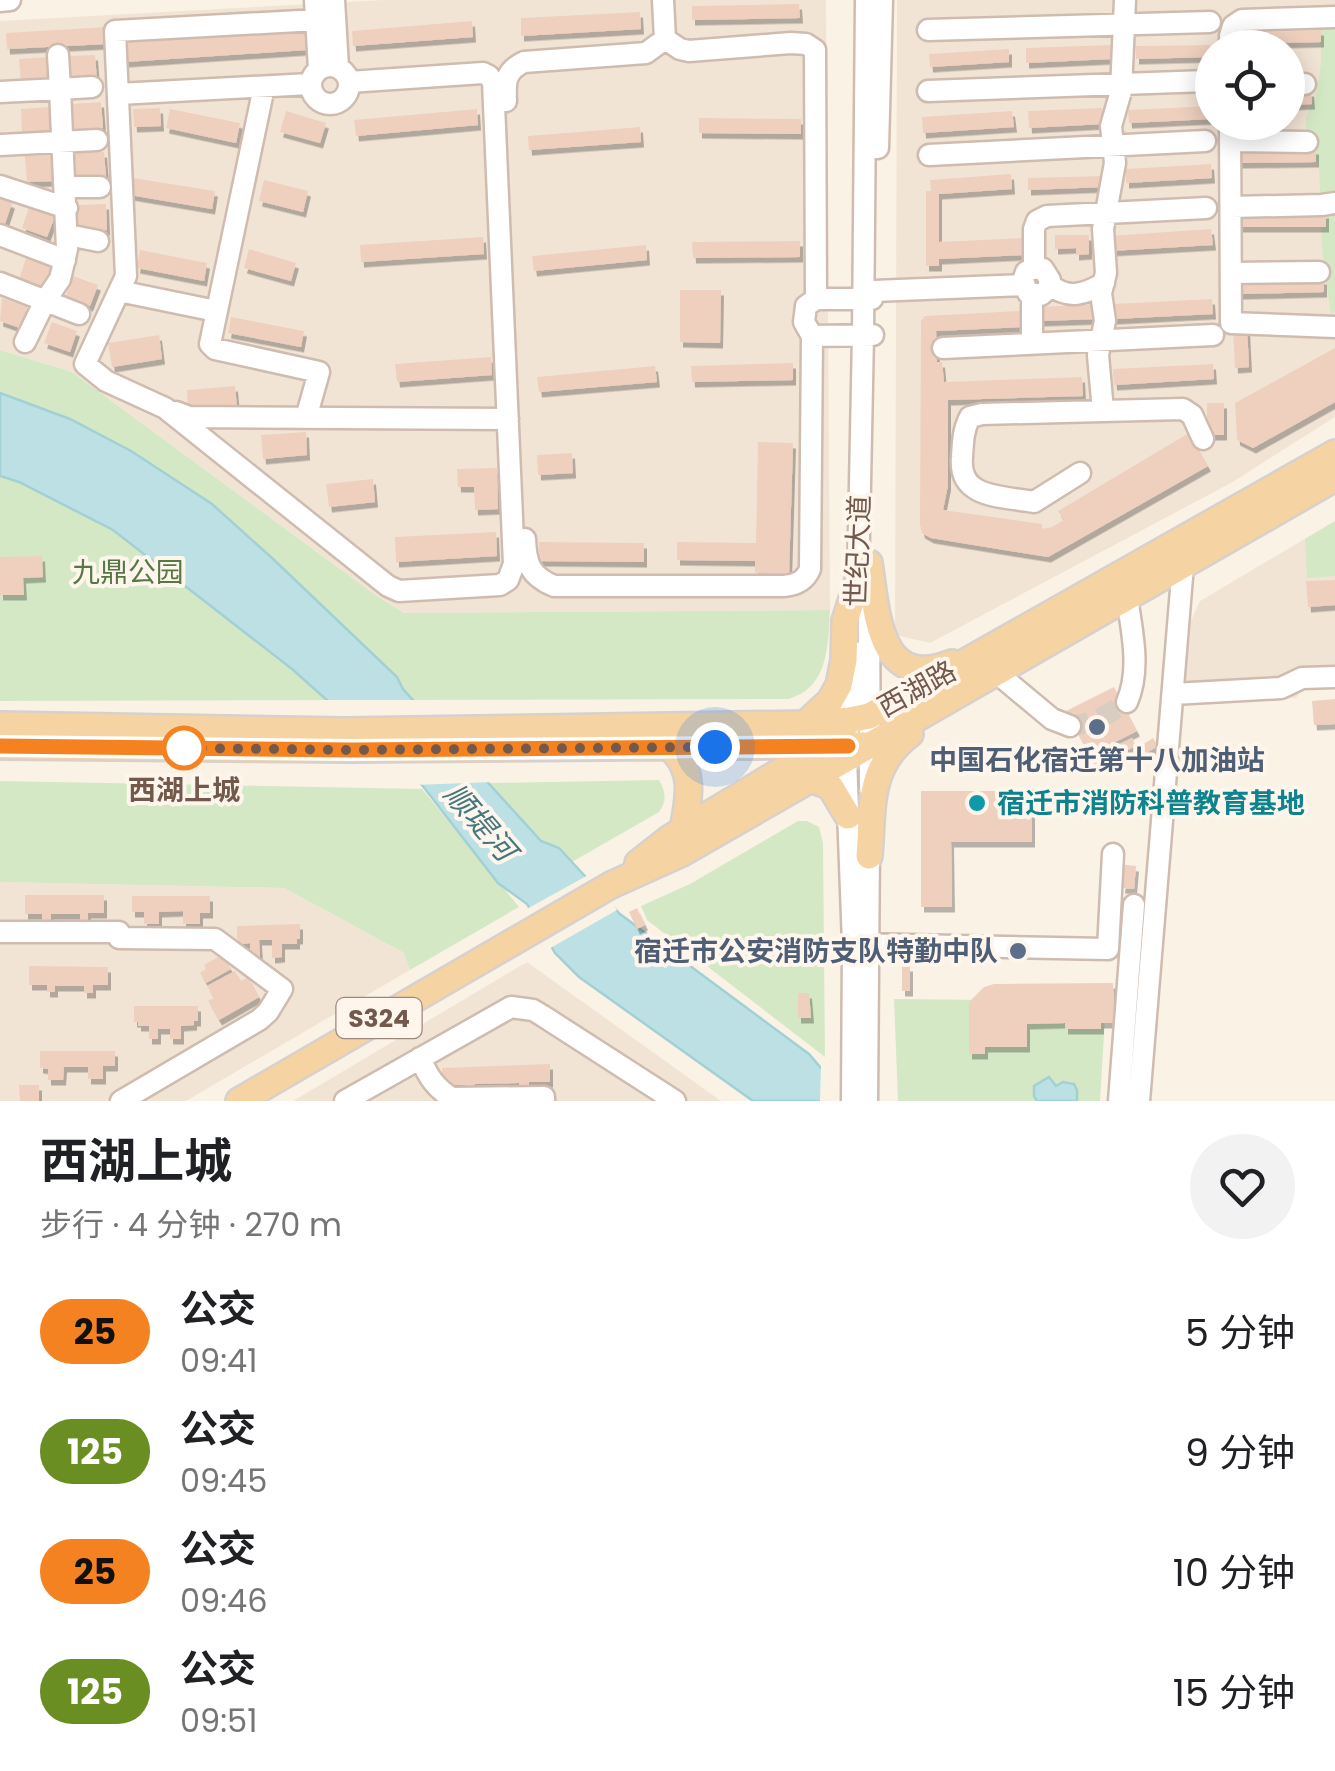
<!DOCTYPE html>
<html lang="zh">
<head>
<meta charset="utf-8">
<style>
  :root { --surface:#fff; --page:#f2f2f2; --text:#202124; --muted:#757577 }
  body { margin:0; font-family:Poppins,"Noto Sans SC",sans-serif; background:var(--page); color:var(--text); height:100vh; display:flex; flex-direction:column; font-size:38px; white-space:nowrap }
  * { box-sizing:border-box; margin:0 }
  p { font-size:32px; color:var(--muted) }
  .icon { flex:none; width:55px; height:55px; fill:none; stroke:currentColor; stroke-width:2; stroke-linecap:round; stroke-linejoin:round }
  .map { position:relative; height:1101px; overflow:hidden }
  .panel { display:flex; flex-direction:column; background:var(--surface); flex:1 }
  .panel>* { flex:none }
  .badge { padding:0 20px; border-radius:32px; font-size:35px; line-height:65px }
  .tools { position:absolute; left:1195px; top:30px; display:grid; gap:20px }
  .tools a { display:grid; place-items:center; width:110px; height:110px; border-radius:50%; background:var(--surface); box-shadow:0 5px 25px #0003; font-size:50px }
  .you { position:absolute; width:50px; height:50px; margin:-25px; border:8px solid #fff; border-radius:50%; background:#1a73e8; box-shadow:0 0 0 15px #1a73e833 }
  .map>.badge { position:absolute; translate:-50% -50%; box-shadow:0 0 0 5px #fff }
  .round { display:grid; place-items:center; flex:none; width:105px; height:105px; border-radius:52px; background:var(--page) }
  .summary { display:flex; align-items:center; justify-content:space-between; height:170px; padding:0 40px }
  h1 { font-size:48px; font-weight:700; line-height:75px }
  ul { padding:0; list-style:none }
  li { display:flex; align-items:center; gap:30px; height:120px; padding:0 40px }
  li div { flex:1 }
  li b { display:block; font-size:38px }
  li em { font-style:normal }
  li .badge { min-width:110px; font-weight:700; text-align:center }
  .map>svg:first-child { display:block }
</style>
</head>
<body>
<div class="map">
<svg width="1335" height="1101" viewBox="0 0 1335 1101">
  <defs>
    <filter id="shadow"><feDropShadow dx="3" dy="5.5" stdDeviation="0" flood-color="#0004"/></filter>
  </defs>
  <rect width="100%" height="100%" fill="#fbf2e6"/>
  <path fill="#f2e4d5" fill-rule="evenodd" d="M383 0H826L830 610 404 613 374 594 72 372 0 350V21Z
    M897 0H1335V417L1231 483 930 643 895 635ZM1212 48H1288V122H1212Z
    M1335 521V683L1306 685 1296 698 1183 705 1191 621 1200 601Z
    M0 882 284 888 404 953 410 970 186 1101H0Z
    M527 962 721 1101H293Z"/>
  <path fill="#d5e8c5" d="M1320 23H1335V312L1331 314 1322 250 1319 167 1306 132V118L1317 91 1321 62Z
    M0 350 72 372 374 594 404 613 830 610C828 645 829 688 788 699L0 701Z
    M1335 521V576L1307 578 1305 539Z
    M659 780C666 792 667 801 659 812L572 862 559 848 541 841 488 783Z
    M0 781 422 789 519 907 410 970 404 953 284 888 0 882Z
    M798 821H807L819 827 823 843 825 1057 647 920 641 906 690 884Z
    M894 999 1106 1001 1100 1101H898Z"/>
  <path fill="#bce0e4" stroke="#a3d0d5" stroke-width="2.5" d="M0 393 70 419 131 451 212 504 272 558 397 677 403 689 541 841 559 848 620 914 809 1054 821 1068 878 1101H753L579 977 555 953 527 904 498 883 422 785 292 669 113 530 19 482 0 476Z
    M1049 1077 1056 1086 1063 1082 1074 1084 1077 1090V1101H1037L1034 1096V1086Z"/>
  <path fill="#fbf2e6" d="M320 700H419L494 782 414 785Z
    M590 874 604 889 617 910 547 950 525 910Z
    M821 1065 854 1082 880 1097 883 1101H820Z"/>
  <path fill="#efd0bf" filter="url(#shadow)" d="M799 4 800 18 692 20V6Z
    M640 12 641 29 521 36V18Z
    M472 21 473 37 353 46 352 31Z
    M106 27 107 44 7 49 6 33Z
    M306 28 307 50 125 62 124 41Z
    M1321 30V42L1239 44V33Z
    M1111 45V59L1026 63V48Z
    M1210 45 1211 57 1136 59V46Z
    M1009 49V62L930 67 929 54Z
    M95 55 97 81 68 83 66 56Z
    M49 57 50 84 21 85 19 59Z
    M1288 91H1311L1312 104 1288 105Z
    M101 102 103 128 73 130 72 104Z
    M1212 106V119L1129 123 1128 110Z
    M50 107 51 134 22 135 21 109Z
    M160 108 161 126 134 127 133 109Z
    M1102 108 1103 124 1029 128 1028 111Z
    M170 109 240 123 236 143 166 128Z
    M477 109 478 125 356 136 354 120Z
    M286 111 326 123 320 143 280 132Z
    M1012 111 1014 127 923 133 922 117Z
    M699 118 801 119V134L699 133Z
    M640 127 641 142 529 150 528 136Z
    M1239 149H1316V162L1239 163Z
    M104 152 106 178 76 179 75 153Z
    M55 155 56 181 27 182 25 156Z
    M1211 164 1212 178 1126 183V169Z
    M1011 174 1012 189 939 194V242L1023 238 1024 255 939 259V266H926V191H931L930 180Z
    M1104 176 1105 187 1028 190V178Z
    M133 178 215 191 212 209 130 195Z
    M264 180 308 191 303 212 259 201Z
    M0 198 12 203 5 224 0 222Z
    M106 204 107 230 78 232 77 205Z
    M29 207 55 216 47 237 22 228Z
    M1238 213H1326V227H1238Z
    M1211 229 1213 245 1110 251 1109 236Z
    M1055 235H1089V254L1076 255V248L1055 249Z
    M483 237 484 254 361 262 360 245Z
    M800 241V257L693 258 692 242Z
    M646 245 647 260 534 271 532 256Z
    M249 249 296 263 291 281 244 268Z
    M140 250 207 263 204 281 137 268Z
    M26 258 51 267 44 288 19 280Z
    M73 276 98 285 90 306 65 298Z
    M1324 279V292L1240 294V280Z
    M680 290H721L720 343 680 342Z
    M2 298 27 307 20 328 0 321Z
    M1212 299 1213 314 1114 319 1113 304Z
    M1097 304 1098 319 1040 321V307Z
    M1020 311 1021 327 936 331 937 362H942L944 382 1082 377 1083 396 948 400V485L943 510 1042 524V529L1052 527 1064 520 1058 511 1189 433 1208 466 1048 557 931 538 922 533 920 525 921 321 925 316Z
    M231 317 304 331 301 347 228 333Z
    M52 322 77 331 70 352 44 343Z
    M1247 327 1249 367 1235 368 1233 328Z
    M159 335 162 359 112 367 108 343Z
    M1335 348V402L1253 448 1237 440 1235 403Z
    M491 357 492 375 397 382 395 364Z
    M793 363V380L692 382 691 366Z
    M1213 364 1214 379 1114 385 1113 369Z
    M655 366 657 382 539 392 537 377Z
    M235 386 237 408 188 411 187 390Z
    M1207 403H1224V435H1207Z
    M306 432 307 455 263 459 261 435Z
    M758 442 793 443 789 574 755 573V561L677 560V542L756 543Z
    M572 453 573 473 538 475 537 455Z
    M497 468 498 509 475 510 474 487H458L457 469Z
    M373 479 375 502 329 507 326 484Z
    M496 532 497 556 396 562 395 537Z
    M539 542 644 543V562L539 561Z
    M42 556 43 577 23 578 24 595H0V557Z
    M1335 580V605L1308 607 1306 581Z
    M1114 687 1137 731 1089 755 1066 711Z
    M1335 699V724L1314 725 1312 701Z
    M1132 738 1136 746 1095 766 1091 758Z
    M1153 738 1158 746 1141 756 1136 749Z
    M921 791H1032V842H951L952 907H921Z
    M1116 864 1136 866 1134 889 1122 888 1123 879H1114Z
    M25 895H104V913H88V920H80V914H51V921H42V914H25Z
    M132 896H210V913H200V924H183V911L159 912V924H144V912H132Z
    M637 908 645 925 637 929 629 912Z
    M300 924V939H297V944H282V957L272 958V940H259L260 958H250V943L237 945V926Z
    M222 955 231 969 206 983 200 973 206 969 204 965Z
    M29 966 108 967V985H93V993H84V986H55V992H47V985H29Z
    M902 966H910V991H902Z
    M235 971 241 981 248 977 259 997 219 1020 208 1001 214 998 207 986Z
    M1113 983 1114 1023H1101V1029H1065V1023L1027 1024V1047H985V1054H969V1002L984 987 994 984Z
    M798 993H809L811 1018H798Z
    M134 1006H198V1021H194V1025L181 1026V1039H170V1029H158V1039H149V1026H138V1022H134Z
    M40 1051H115V1066H103V1079H88V1067H64L63 1080H48V1069L40 1068Z
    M550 1064V1082H529V1089H519V1083L475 1084V1091H465V1085H442V1068Z
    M19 1085H39V1101H20Z"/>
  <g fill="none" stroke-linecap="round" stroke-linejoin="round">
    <path stroke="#d9ccc0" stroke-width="20" stroke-dasharray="20 10" stroke-linecap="butt" d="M1070 726C1088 725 1112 713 1127 702"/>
    <defs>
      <path id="minor" d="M315 0 319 69
        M334 0 338 67
        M0 1 10 0
        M335 19 115 31 126 276 85 364 106 381 165 408 388 586 399 591 500 585 508 580 514 564 493 82 489 76 483 73 349 82
        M928 30 1210 22
        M665 39 680 49 689 51 791 43 806 44 815 50 816 299
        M1230 48V36L1233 26 1242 20 1335 17
        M58 55 60 89 92 87
        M311 85a19 19 0 1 1 38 0a19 19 0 1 1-38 0Z
        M1288 84H1305
        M264 87 210 344 215 349 319 372 306 418
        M928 91 1207 81
        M0 92 60 89 67 249 60 279 45 301 25 342
        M118 94 310 84
        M506 101C505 82 505 71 524 62L646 53 665 39 663 0
        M1230 122 1231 323 1335 327
        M1230 141 1307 142
        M0 145 97 140
        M878 148 882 0
        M929 155 1205 141
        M0 186 67 208
        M66 187H100
        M1231 207 1322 205 1335 203
        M0 235 65 260
        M68 235 98 241
        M1034 268 1043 269 1050 280 1048 289 1041 295 1028 293 1023 281 1026 272 1034 268V229L1037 221 1047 216 1206 208
        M1231 273 1319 272
        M0 283 79 314
        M1050 285C1069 300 1085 294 1104 283
        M119 291 216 311
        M874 291 1023 285
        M1032 295V344
        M872 299H816L806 306 804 322 812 336 873 335
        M943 348 1213 335
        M1103 411 1183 409 1192 415 1203 439
        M176 412 189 417 508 419
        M1080 473 1034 502C1002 496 958 499 962 457 963 442 963 430 970 417L982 414 1103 411 1098 355 1105 321 1101 293 1106 273 1103 229 1115 163 1111 126 1121 91 1125 0
        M525 539C526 564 530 576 554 586H784C796 585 805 581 810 569L812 336
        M858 583 863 335 866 0
        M869 607 870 788
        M998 674 1052 719 1070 726
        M1173 694 1281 688 1302 678 1335 677
        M1127 702C1141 670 1132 631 1127 598
        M0 932H119V938L215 939 282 989 268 1012 259 1020 121 1101
        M860 944 1108 949 1113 854
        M420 1058C428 1076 435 1088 452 1098L544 1097V1101
        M345 1101 511 1007 533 1010 543 1016 675 1101
        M852 1101 853 944 846 758 854 652
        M867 1101 869 842
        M1119 1101 1134 905
        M1139 1101 1183 565"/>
      <path id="major" d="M869 563C877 613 878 692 952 663
        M805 724 830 701 839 685 844 660 845 621 858 580
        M0 725 344 731 805 724 850 720
        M0 746 351 749 865 745
        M669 747C696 769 689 799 683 830
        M810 779 830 786 848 816
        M869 856C873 808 867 766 910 734
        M638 863 670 838 821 747 850 720 869 716 893 703 1335 453
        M239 1101 611 885 682 853 1335 478"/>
    </defs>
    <use href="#minor" stroke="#cfbcb0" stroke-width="25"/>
    <use href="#major" stroke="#d8d0cd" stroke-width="30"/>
    <use href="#minor" stroke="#fff" stroke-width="20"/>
    <use href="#major" stroke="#f6d3a2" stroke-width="25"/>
  </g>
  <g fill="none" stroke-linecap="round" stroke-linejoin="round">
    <defs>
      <path id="line" d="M0 746 352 750 848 746"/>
    </defs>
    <use href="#line" stroke="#fff" stroke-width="22"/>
    <use href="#line" stroke="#f58220" stroke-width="15"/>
    <path stroke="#73584c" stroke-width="10" stroke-dasharray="0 18" d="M184 748 352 750 715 747"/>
  </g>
  <g fill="#5c6f8a" stroke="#fef6ed" stroke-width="4">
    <circle cx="1097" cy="727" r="10"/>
    <circle cx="1018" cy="951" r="10"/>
  </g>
  <circle fill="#fff" stroke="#f58220" stroke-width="5" cx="184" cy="748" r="20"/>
  <circle fill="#0f9aa8" stroke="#fef6ed" stroke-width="4" cx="977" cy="803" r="10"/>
  <g text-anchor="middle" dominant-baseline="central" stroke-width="8" stroke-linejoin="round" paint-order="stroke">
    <rect fill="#fef6ed" stroke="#9d877c" stroke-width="2.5" x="336.5" y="998" width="85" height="40" rx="8"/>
    <g font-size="25" font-weight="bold" fill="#73584c">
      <text x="379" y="1018">S324</text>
    </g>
    <g font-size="28" fill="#73584c" stroke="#fef6ed">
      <text transform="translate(858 551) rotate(-88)">世纪大道</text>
      <text transform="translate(917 689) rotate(-29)">西湖路</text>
    </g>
    <g font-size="28" fill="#567845" stroke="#fef6ed">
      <text x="128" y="572">九鼎公园</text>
    </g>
    <g font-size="28" font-weight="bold" fill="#4e5e75" stroke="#fef6ed">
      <text x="1097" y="760">中国石化宿迁第十八加油站</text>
      <text x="998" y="951" text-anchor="end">宿迁市公安消防支队特勤中队</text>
    </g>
    <g font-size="28" font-weight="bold" fill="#73584c" stroke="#fef6ed">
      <text x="184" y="790">西湖上城</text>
    </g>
    <g font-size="28" font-weight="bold" fill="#0d838f" stroke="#fef6ed" text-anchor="start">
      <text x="997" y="803">宿迁市消防科普教育基地</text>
    </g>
    <g font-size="30" font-style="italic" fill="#44777f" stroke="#fef6ed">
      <text transform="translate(480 822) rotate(49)">顺堤河</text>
    </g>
  </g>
</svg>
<div class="tools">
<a><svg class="icon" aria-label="locate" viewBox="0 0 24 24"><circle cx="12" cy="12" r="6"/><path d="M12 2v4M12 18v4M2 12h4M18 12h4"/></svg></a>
</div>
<div class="you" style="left:715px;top:747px"></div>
</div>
<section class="panel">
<div class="summary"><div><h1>西湖上城</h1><p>步行 · 4 分钟 · 270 m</p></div><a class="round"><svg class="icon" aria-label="heart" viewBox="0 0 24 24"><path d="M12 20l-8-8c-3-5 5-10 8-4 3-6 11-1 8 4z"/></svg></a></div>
<ul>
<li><span class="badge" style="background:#f58220;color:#111">25</span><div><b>公交</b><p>09:41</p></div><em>5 分钟</em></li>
<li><span class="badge" style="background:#6b8e23;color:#fff">125</span><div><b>公交</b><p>09:45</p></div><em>9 分钟</em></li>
<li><span class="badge" style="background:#f58220;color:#111">25</span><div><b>公交</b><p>09:46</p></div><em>10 分钟</em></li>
<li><span class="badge" style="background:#6b8e23;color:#fff">125</span><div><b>公交</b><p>09:51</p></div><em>15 分钟</em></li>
</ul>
</section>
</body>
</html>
